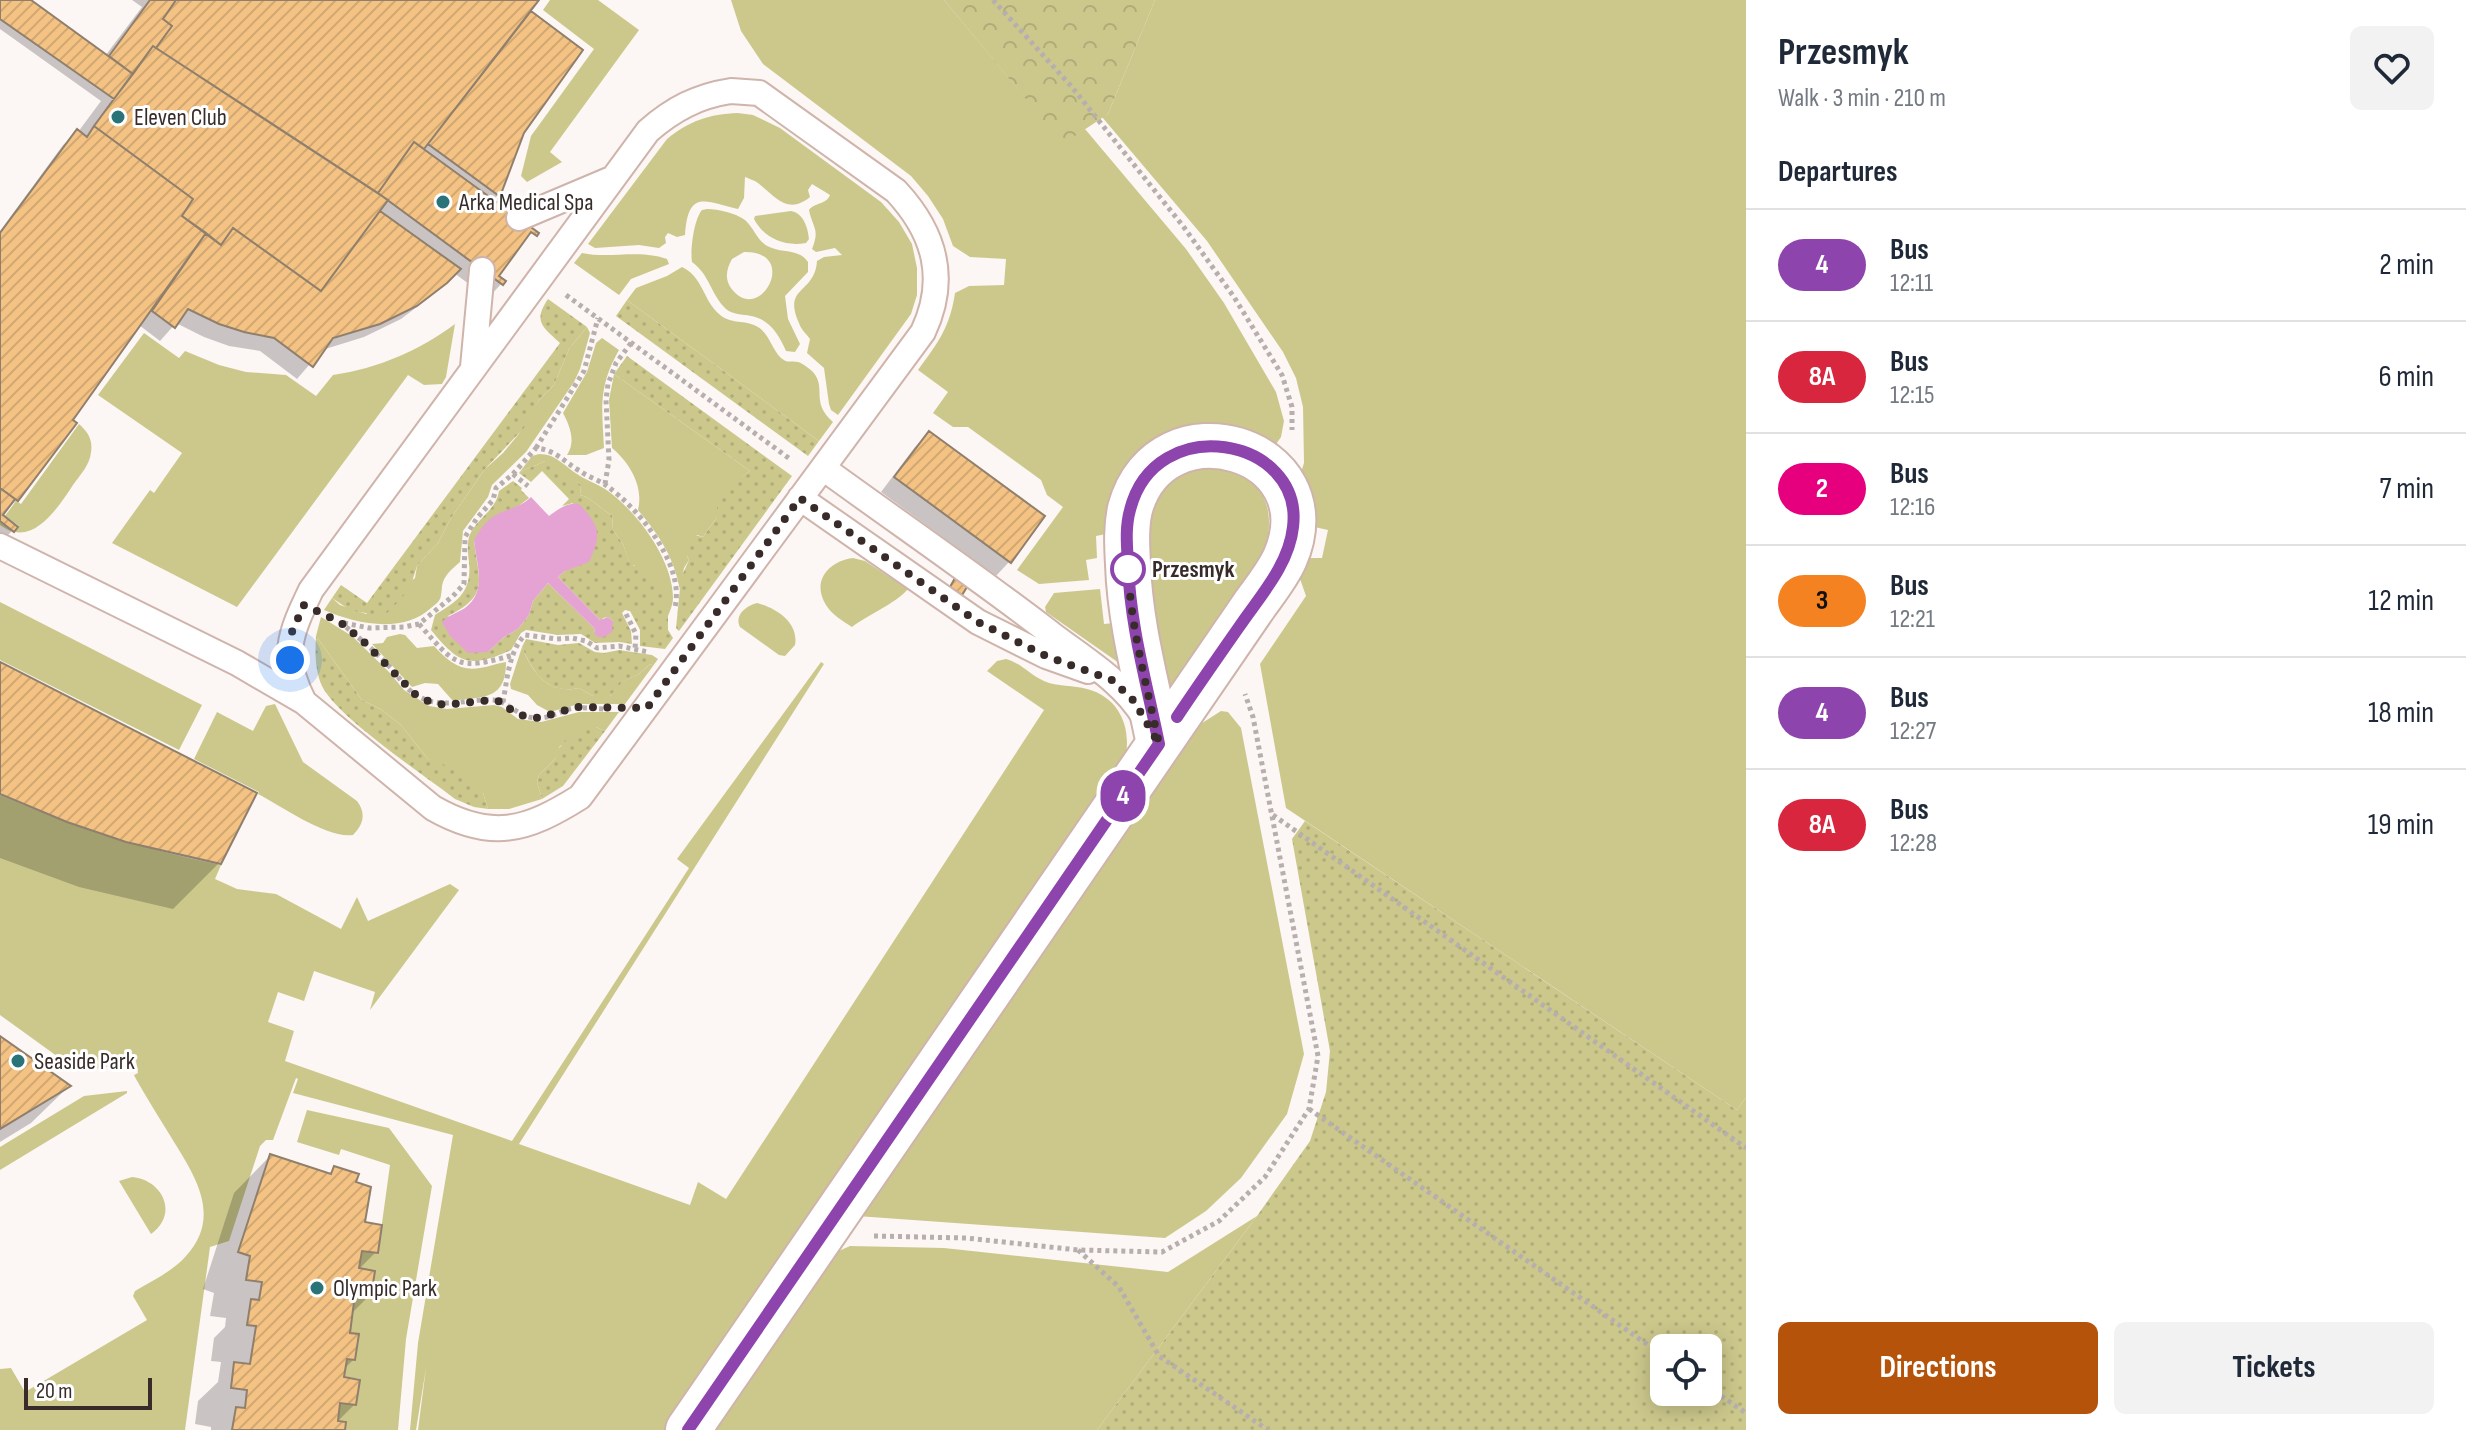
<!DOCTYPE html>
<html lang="en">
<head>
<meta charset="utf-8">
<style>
  :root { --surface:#fff; --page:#f2f2f3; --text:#1f2937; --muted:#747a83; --line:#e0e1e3; --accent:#b45309 }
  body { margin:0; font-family:"Sofia Sans Condensed",sans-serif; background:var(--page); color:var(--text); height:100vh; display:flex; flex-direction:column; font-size:30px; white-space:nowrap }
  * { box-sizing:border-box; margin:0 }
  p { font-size:26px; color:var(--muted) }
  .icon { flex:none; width:44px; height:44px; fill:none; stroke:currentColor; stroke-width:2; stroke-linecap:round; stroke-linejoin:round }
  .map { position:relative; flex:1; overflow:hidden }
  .drawer { display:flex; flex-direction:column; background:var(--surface); width:720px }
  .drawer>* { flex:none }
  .badge { padding:0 16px; border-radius:26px; font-size:28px; line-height:52px }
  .buttons { position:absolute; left:1650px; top:1334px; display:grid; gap:16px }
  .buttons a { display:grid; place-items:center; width:72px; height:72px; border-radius:12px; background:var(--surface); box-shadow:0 4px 20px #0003; font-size:40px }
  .scale { position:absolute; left:24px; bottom:20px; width:128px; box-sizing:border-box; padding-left:8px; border:4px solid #372c29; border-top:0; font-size:22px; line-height:28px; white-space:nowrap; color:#372c29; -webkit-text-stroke:6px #fff; paint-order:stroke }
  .you { position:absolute; width:40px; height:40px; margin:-20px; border:6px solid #fff; border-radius:50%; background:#1a73e8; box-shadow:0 0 0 12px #1a73e833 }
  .map>.badge { position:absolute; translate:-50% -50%; box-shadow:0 0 0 4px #fff }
  h2 { padding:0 32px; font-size:30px; line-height:72px }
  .round { display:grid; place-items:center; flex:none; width:84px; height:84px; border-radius:12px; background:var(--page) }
  .overview { display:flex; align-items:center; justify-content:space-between; height:136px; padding:0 32px }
  h1 { font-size:38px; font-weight:700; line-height:60px }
  .button { display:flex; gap:16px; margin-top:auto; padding:16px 32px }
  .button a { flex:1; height:92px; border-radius:12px; background:var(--accent); color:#fff; font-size:32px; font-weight:700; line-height:92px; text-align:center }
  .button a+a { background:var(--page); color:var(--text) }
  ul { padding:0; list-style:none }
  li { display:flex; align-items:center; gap:24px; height:112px; padding:0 32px; border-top:2px solid var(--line) }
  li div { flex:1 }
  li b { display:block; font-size:30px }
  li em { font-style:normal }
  li .badge { min-width:88px; font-weight:700; text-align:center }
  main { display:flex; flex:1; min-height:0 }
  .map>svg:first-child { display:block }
</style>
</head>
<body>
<main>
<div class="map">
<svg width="1746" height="1430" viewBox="0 0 1746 1430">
  <defs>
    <pattern id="forest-crowns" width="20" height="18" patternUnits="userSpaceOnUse" patternTransform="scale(2)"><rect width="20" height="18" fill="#ccc88c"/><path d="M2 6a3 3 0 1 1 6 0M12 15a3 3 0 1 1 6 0" fill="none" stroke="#b0ac79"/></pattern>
    <pattern id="park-dots" width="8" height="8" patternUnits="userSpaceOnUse" patternTransform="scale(2)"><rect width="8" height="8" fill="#ccc88c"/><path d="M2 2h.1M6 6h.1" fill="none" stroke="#b0ac79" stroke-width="1.8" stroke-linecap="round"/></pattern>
    <pattern id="building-hatch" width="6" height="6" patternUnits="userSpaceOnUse" patternTransform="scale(2)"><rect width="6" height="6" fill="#f4c384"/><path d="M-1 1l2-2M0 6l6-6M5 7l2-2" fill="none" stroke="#d2a872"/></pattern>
  </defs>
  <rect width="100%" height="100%" fill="#fcf6f4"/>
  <path fill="#ccc88c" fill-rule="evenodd" d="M550 0H598L639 30 550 152 562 162 527 182 521 176 531 136 594 49 543 10Z
    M731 0H944L1063 143 1085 129 1186 249 1224 303 1276 392 1284 421 1281 437 1274 447C1232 413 1169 418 1132 458 1113 479 1107 507 1106 534L1096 536 1097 558 1086 560 1089 580 1039 584 1017 570 1063 507 1047 495 1041 480 968 427H953L933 413 948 392 918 370C938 343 950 327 955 293L969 286 1004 285 1006 259 970 257 953 246 943 219 928 196 911 176 763 64 741 31Z
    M1155 0H1746V1097L1737 1110 1286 808 1260 664 1306 596 1298 573 1308 558H1322L1328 530 1310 526 1300 476 1304 463 1303 407 1296 378 1283 352 1207 241 1102 117 1108 114Z
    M738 113 753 115 780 128 881 202 899 222 912 244 917 268V295L911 314 838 415 831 410 829 404 824 368 807 353 810 339C806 333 801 330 799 323 782 286 815 294 817 261L824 257 842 255 835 248 816 252 812 249C820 229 813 229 809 210 815 202 826 205 830 195L812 184 808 190 810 197C787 216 774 195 758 183 754 180 749 179 745 177L744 198 738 209C705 201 688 189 685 235L677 237 668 233 665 237 666 243 659 248 639 245 595 248 588 244 667 139C689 121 709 114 738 113Z
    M707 209C719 209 735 213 745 220 756 230 757 243 772 248 785 253 799 249 808 262V272L785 296 788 319 800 344 795 352 786 351C779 335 769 319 751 316 742 314 733 315 726 309 711 295 710 275 692 262 690 250 694 219 702 210ZM744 252C801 251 759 327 731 288 724 278 727 268 732 259Z
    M791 211C803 213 808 227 809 239L806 243C784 247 764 238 754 219L755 216Z
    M582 253C610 259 638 249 667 259L669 264 631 279 619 295 574 263Z
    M682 267C703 277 703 300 719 314 730 324 742 320 754 325 769 331 771 348 781 358 788 364 791 360 798 362 802 363 810 369 813 372 827 388 810 402 833 422L819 441 627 300 636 288 667 276Z
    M455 324 446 377 442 384 424 385 408 375 237 607 112 543 150 490 154 493 182 453 98 395 144 333 179 358 185 351 219 365 246 372 286 375 316 396 333 375C379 368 418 351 455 324Z
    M587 327 590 333 580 369 574 382 526 452 492 485 488 497 463 531 460 562C452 569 444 575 442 586 442 588 441 598 440 599 438 603 434 605 431 608 403 634 356 624 324 610L332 598 340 605 366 614 415 578 417 566 438 543 451 518 485 469 503 453 518 435 539 400 554 385 569 349Z
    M602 338 619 350C598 387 602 408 604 448L586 455H567C576 442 570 426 563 413L587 372 596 343Z
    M614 374 750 471 742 477 717 506V517L703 537 697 535 687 556 689 560 684 568 680 590C674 557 659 535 638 510 644 486 629 462 612 448L609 400Z
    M79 424C88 432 93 440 91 452 90 465 80 475 73 485 57 509 32 549 0 525V522L15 532 19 526 5 516 16 501 21 504Z
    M539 454C556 454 563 465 577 474 585 480 596 483 605 489 636 510 673 559 673 598 673 604 670 611 668 616V609L634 565H630L623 544 613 530 612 515C600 509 593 498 580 495L581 485 544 461C536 467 527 467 519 473L532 456Z
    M1204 467C1260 473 1278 499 1265 553L1176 682 1169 686 1163 685 1146 553 1148 519 1155 498 1181 472Z
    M853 558 865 561 908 589C895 604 869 614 852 627 843 621 832 615 826 605 811 581 829 561 853 558Z
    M1100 589 1104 624 1114 623 1119 663 1046 612 1045 607 1054 593Z
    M0 602 202 705 179 750 0 660Z
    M757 603C777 608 799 623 795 645L785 656 779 655 740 627C734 615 746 606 757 603Z
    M321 617 352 636 389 672 404 690 429 706 447 709 494 705 502 707 518 719 541 722 579 712H619L605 731 596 727 560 746 555 759 539 775 537 782 542 799 509 809H488L483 793 428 759 401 725 382 710 362 700 316 636Z
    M400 634 405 635 417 648 434 646C447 660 460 672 480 668 489 667 497 663 506 662 506 701 483 696 453 701L438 684 425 683 412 687 372 644 383 643 387 637Z
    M522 647C532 672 548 695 579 688L593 696H610L621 682 639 674 650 664 653 666 625 704H579L550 712 537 705 528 695 511 689 510 684Z
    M1006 659C1021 663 1030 675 1044 681 1057 687 1074 685 1087 689 1122 698 1133 732 1124 763L665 1430H418L426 1368 416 1430H410L418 1343 453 1135 293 1093 298 1079 296 1078 273 1140H266L260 1146 229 1241 210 1247 185 1430H0V1369L11 1368 25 1392 147 1320 133 1296 135 1291C152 1281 173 1271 186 1256 223 1215 194 1175 171 1137 159 1118 147 1098 136 1079L134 1075 138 1073 136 1061 79 1072 0 1015V795C73 826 143 849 221 865L215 879 237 889 276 894 341 929 357 897 368 921 450 884 459 890 370 1010 375 992 314 971 304 1001 278 992 268 1022 294 1031 285 1061 512 1141 689 868 677 859 821 662 824 664 519 1144 690 1205 698 1182 726 1199 1044 710 987 671 997 661Z
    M275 704 303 762 357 801C366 813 364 824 353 835 328 839 281 806 258 794L259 792 194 759 217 712 253 731 266 706Z
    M1221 711 1228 712 1241 728 1304 1054 1287 1114 1241 1178 1206 1211 1165 1238 857 1216 1188 732Z
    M127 1091V1093L0 1170V1147L84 1096Z
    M307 1110 389 1128 432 1186 406 1339 398 1430H345L346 1422 338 1421 340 1403 356 1405 360 1379 344 1377 347 1359 355 1360 359 1335 350 1333 355 1294 371 1296 375 1271 359 1268 362 1251 378 1252 390 1165 341 1149 339 1155 297 1142Z
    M132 1177C163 1180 179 1214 151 1234L119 1181Z
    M1257 1216 1097 1430H711L832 1254 850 1246 944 1248 1168 1272Z"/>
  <path fill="url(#forest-crowns)" d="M944 0H1155L1108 114 1063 144Z"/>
  <path fill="url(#park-dots)" fill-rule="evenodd" d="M548 299 587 327 569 349 554 385 539 400 524 428 485 469 451 518 438 543 417 566 410 588 397 603 387 613 380 616 350 610 332 598 341 585 367 603 560 343C544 328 532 322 548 299Z
    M627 300 819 441 808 456 616 316Z
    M627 356 792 476 679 631 676 628 681 578 689 560C684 550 684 541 694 535L703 537 717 517V506L727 487 750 471 614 374Z
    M544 461 551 463 581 485 580 495C593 498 600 509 612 515L613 530 623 544 630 564 643 569 661 592 668 609V630L673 638 665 649 640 646V630L630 611 625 610 622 613 631 631 632 644 619 642 595 643 581 634 558 635 526 630 521 633 511 650C469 669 459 664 431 630L435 615C458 601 472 592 469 562 468 555 467 544 469 537 476 518 496 511 499 491L513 481 522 488 521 490 529 498 474 540C478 579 491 595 448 616L489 651 504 637 518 629 529 615 533 601 548 583 595 629 594 633 613 621 608 617 603 618 601 621 558 577 565 571 573 503 562 506 569 499 542 471 531 482 519 473C527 467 536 467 544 461Z
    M316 636 362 700 382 710 401 725 428 759 456 769 475 782 483 793 488 809 474 807 455 799C424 775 337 717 322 686 315 670 315 654 316 636Z
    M526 639 558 645 579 643 595 652 604 653 619 650 652 655 658 659 653 666 650 664 639 674 622 682 610 696H593L579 688C548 695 533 673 522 647Z
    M586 727H596L605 731 563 786 542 799 537 782 539 775 555 759 557 751 567 738Z
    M1305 821 1737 1110 1746 1097V1430H1097L1257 1216 1310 1141 1326 1092 1330 1051 1292 839ZM1664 1348H1708V1392H1664Z"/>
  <path fill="#e4a3d3" d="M531 497 549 516C559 509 567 502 579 504 600 526 602 534 589 562L565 571 558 577 600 620 608 617 613 621 612 632 604 637H598L594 633 595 629 548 583 533 601 529 615 518 629 504 637 488 652 468 653 450 636 442 622C449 615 457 613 465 608 488 591 476 563 474 540 480 530 485 521 496 515 509 508 520 508 531 497Z"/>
  <path fill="#0003" d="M0 0H27L105 56 142 7 132 0H535L519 25 531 14 522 132 498 195 492 201 496 277 503 282 488 298 454 273 430 297 401 319 364 337 322 350 297 379 260 351 229 346 204 337 176 323 160 341 139 325 17 500 0 516 13 530 0 543V231L63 145 78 132 101 101 0 29Z
    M929 433 1009 562 996 576 881 492 915 447Z
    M0 664 219 863 173 909 79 887 0 858Z
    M0 1038 68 1087 31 1123 0 1142Z
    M270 1156 328 1175 335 1168 353 1183 363 1224 376 1252 358 1270 369 1296 351 1314 348 1335 354 1359 343 1370 342 1379 354 1405 336 1423 343 1430H211V1427L195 1424 198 1401 218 1382 221 1362 211 1361 214 1338 225 1327 226 1318 210 1316 214 1293 203 1289 234 1193Z"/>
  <path fill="url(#building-hatch)" stroke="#8f7f6c" stroke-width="2" d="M0 0H31L133 74 114 99 0 19Z
    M150 0H176L163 19 172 26 156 48 153 46 133 74 109 56Z
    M176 0H539L424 149 414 142 378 193 156 48 172 26 163 19Z
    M531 11 583 50 524 133 498 202 499 196 428 144Z
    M153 46 388 200 321 291 233 228 221 245 182 216 193 199 94 126Z
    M94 126 193 199 182 216 206 233 73 420 77 423 18 501 0 488V233L77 129 87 137Z
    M414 142 539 233 537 236 531 232 499 276 506 281 503 285 378 193Z
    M380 211 461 269 447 283 417 306 380 324 333 338 313 367 274 338 244 332 219 324 188 309 175 328 152 311 206 233 221 245 233 228 321 291Z
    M929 431 1045 516 1011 563 894 477Z
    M0 488 15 499 3 515 18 527 14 532 0 521Z
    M955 578 967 587 962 595 950 587Z
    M0 662 257 793 221 864 126 842 67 822 0 794Z
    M0 1036 71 1086 0 1129Z
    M270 1154 331 1174 334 1166 359 1174 356 1182 371 1187 365 1222 382 1225 378 1253 362 1251 359 1268 375 1271 371 1296 355 1294 350 1333 359 1334 355 1360 347 1359 344 1377 360 1380 356 1405 340 1403 338 1421 346 1422 345 1430H232L236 1407 245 1408 247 1390 231 1388 234 1362 250 1364 256 1326 247 1325 251 1299 259 1300 262 1282 246 1280 250 1256 238 1252Z"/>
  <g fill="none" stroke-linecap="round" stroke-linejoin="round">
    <defs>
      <path id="service" d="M731 91 759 93 896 191C935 233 948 279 923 332L580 797C526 831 491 841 433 808L304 702C280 656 290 634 311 590L648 131C673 109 698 96 731 91Z
        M519 218 609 180
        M473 367 482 270
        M823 468C900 524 979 578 1054 636 1086 660 1124 683 1144 717
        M800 498 978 622 1046 656 1088 671
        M0 546 237 663 304 702"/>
      <path id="minor" d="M688 1430 1255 604C1265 590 1278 574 1285 558 1333 447 1160 397 1130 509 1126 527 1127 545 1128 564 1130 625 1147 684 1159 744"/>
    </defs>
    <use href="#service" stroke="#cfb4ab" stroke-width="28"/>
    <use href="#minor" stroke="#cfb4ab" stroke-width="48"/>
    <path stroke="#b7afad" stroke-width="5" stroke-dasharray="4 4" stroke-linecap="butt" d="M993 0 1071 86 1183 226 1234 297 1282 375 1292 407V430
      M566 295 790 459
      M536 448 584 371 598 318
      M513 474 536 448C556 450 564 462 580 471 588 477 599 480 607 486 639 509 685 565 675 607
      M605 484 609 460 606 400 608 384 616 363 631 343
      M626 614 636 634 635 649
      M340 622C358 637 375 651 391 668 399 677 405 688 416 695 442 711 466 698 494 700 510 702 519 719 539 718 551 718 562 710 574 708 584 707 595 709 605 709
      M344 623 369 628 404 627 419 624 453 596 464 584 465 537 477 518 493 500 496 488 513 474 528 486
      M419 624C456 666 457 671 513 655
      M503 702C507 681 509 650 525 635L557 639 572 638 586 641 597 648 619 646 648 652
      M1273 815 1746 1148
      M1309 1109 1664 1356
      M874 1236 966 1238 1078 1250 1162 1252 1219 1221 1265 1177 1309 1109 1318 1056 1253 717 1245 694
      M1078 1250 1119 1287 1159 1356 1268 1430
      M1708 1387 1746 1413"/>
    <use href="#service" stroke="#fff" stroke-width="24"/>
    <use href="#minor" stroke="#fff" stroke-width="44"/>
  </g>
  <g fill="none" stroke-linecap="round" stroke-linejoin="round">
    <defs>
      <path id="line" d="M688 1430 1159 744C1147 684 1130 626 1128 564 1127 546 1125 528 1130 510 1155 410 1304 437 1293 527 1289 565 1260 596 1239 627 1218 657 1197 687 1177 717"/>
    </defs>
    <use href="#line" stroke="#fff" stroke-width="18"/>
    <use href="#line" stroke="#8e44ad" stroke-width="12"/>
    <path stroke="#372c29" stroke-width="8" stroke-dasharray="0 14.4" d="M290 660 291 634 304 605 340 622 364 642 415 694 430 702 445 705 492 700 503 702 512 711 524 716 539 718 577 707 647 708 800 498 978 622 1046 656 1112 680 1134 701 1159 744C1147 686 1131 629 1128 569"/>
  </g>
  <g fill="#2a7479" stroke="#fff" stroke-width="3">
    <circle cx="118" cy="117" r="8"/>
    <circle cx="443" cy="202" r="8"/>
    <circle cx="18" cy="1061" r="8"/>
    <circle cx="317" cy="1288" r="8"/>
  </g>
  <circle fill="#fff" stroke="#8e44ad" stroke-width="4" cx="1128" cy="569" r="16"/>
  <g text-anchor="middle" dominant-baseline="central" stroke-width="6" stroke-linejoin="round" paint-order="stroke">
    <g font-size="24" fill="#372c29" stroke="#fff" text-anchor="start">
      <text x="134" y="117">Eleven Club</text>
      <text x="459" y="202">Arka Medical Spa</text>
      <text x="34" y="1061">Seaside Park</text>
      <text x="333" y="1288">Olympic Park</text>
    </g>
    <g font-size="24" font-weight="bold" fill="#372c29" stroke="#fff" text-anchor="start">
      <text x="1152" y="569">Przesmyk</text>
    </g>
  </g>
</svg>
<div class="buttons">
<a><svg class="icon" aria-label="locate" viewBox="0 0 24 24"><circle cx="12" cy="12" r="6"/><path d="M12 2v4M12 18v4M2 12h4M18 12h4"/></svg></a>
</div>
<div class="scale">20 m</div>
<div class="you" style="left:290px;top:660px"></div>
<b class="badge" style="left:1123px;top:796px;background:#8e44ad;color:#fff">4</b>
</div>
<section class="drawer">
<div class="overview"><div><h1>Przesmyk</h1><p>Walk · 3 min · 210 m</p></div><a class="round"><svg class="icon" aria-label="heart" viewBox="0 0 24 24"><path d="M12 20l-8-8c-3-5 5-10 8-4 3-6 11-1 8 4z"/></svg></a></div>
<h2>Departures</h2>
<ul>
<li><span class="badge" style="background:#8e44ad;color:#fff">4</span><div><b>Bus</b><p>12:11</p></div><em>2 min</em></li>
<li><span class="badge" style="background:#d7263d;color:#fff">8A</span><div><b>Bus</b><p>12:15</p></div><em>6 min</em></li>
<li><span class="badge" style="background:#e6007e;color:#fff">2</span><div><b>Bus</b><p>12:16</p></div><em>7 min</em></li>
<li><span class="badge" style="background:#f58220;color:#111">3</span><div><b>Bus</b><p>12:21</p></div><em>12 min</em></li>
<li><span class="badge" style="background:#8e44ad;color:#fff">4</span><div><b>Bus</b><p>12:27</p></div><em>18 min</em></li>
<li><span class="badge" style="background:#d7263d;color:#fff">8A</span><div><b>Bus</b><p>12:28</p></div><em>19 min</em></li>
</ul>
<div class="button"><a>Directions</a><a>Tickets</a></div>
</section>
</main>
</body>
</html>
